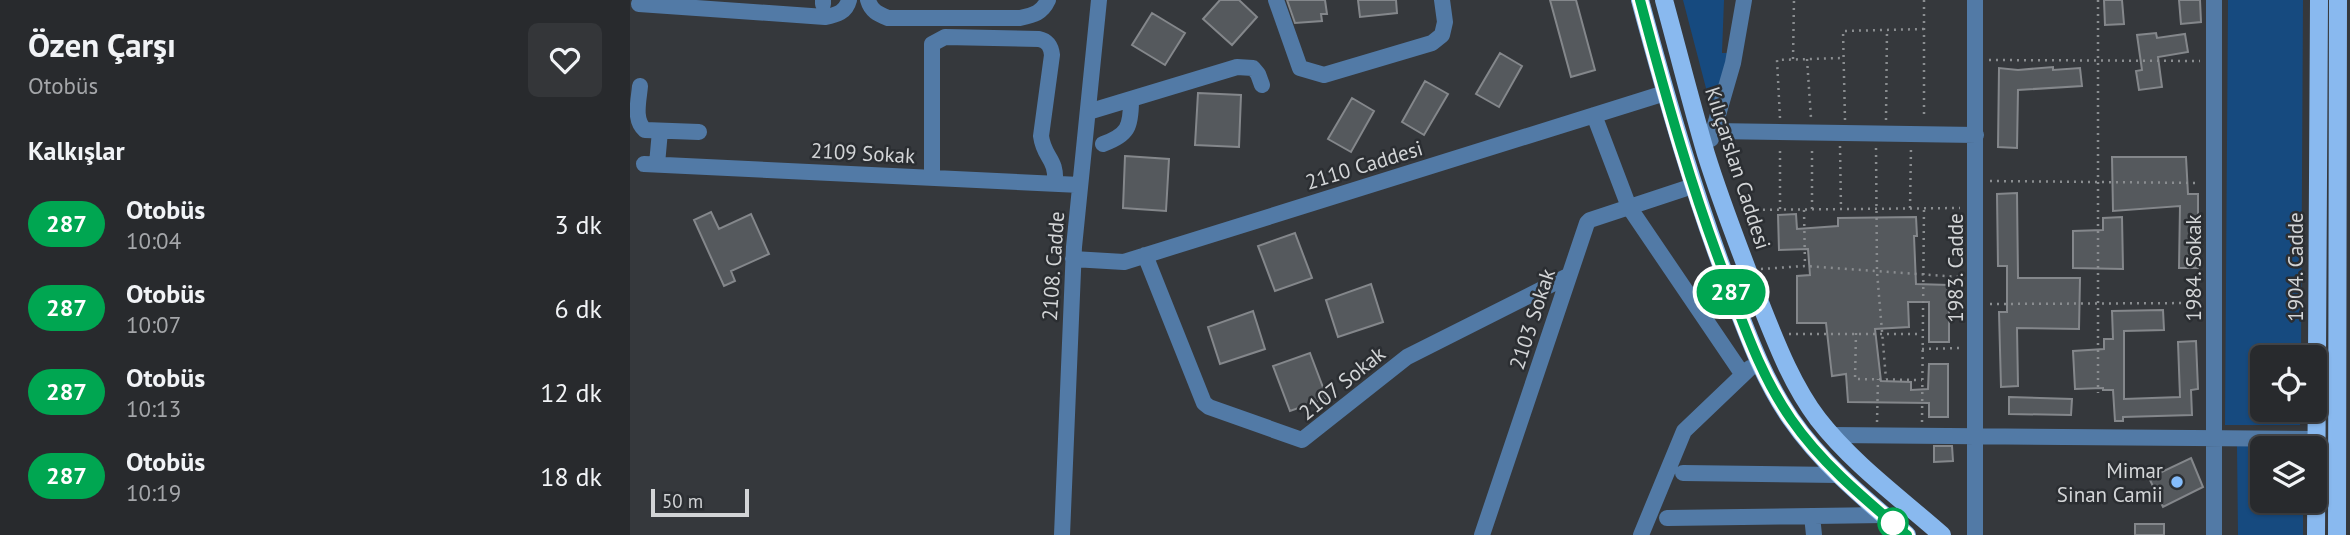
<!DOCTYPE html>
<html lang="tr">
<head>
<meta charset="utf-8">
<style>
  :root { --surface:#282a2d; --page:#343639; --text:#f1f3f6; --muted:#a5a7aa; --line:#444649 }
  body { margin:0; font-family:"PT Sans",sans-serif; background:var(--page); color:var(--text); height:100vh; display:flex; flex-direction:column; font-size:26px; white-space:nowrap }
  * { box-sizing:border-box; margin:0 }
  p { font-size:23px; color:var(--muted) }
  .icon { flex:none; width:38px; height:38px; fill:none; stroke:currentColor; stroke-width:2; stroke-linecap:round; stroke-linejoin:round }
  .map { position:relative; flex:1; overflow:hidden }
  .panel { display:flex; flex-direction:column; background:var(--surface); width:630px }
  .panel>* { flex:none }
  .badge { padding:0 14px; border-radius:23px; font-size:24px; line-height:46px }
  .fabs { position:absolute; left:1620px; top:345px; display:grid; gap:14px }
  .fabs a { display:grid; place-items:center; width:77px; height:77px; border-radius:10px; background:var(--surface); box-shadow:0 2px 5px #0004,0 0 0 2px var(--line); font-size:35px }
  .scale { position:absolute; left:21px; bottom:18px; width:98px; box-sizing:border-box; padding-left:7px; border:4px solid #d3d5d7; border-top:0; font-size:19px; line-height:24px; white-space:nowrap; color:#d3d5d7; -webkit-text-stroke:5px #2b2e32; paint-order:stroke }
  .map>.badge { position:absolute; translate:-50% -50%; box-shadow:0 0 0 4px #fff }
  h2 { padding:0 28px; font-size:26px; line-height:63px }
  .round { display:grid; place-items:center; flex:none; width:74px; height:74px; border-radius:10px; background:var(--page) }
  .head { display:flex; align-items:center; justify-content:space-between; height:119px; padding:0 28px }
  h1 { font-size:33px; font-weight:800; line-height:52px }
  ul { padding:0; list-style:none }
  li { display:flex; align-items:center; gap:21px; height:84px; padding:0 28px }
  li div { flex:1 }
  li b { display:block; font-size:26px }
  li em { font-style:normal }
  li .badge { min-width:77px; font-weight:700; text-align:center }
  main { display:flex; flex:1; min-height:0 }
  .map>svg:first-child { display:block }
</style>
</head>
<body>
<main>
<section class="panel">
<div class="head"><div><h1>Özen Çarşı</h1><p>Otobüs</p></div><a class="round"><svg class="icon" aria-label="heart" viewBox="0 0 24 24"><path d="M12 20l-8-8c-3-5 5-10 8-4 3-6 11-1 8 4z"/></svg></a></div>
<h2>Kalkışlar</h2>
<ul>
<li><span class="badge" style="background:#00a651;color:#fff">287</span><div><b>Otobüs</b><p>10:04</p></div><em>3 dk</em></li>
<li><span class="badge" style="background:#00a651;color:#fff">287</span><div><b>Otobüs</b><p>10:07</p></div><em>6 dk</em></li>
<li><span class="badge" style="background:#00a651;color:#fff">287</span><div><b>Otobüs</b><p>10:13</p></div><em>12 dk</em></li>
<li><span class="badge" style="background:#00a651;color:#fff">287</span><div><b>Otobüs</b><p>10:19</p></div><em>18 dk</em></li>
</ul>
</section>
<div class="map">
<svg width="1720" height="535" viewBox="0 0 1720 535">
  <rect width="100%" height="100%" fill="#35383c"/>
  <path fill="#164a7f" d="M1053 0H1094L1092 53H1100L1083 115Z
    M1598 0H1673L1671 357H1633V410H1670V425H1595Z
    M1607 446H1674L1673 448H1633V500L1673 501V535H1608Z"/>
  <path fill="#55595d" stroke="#84878b" stroke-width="2" d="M590 0H609L627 17 602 45 573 19Z
    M657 0H695L697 14H691L692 21 665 23Z
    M728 0H766L767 13 730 17Z
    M920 0H946L965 70 941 77Z
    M1474 0H1492L1494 24 1475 25Z
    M1549 0H1570L1571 22 1551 24Z
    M522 13 555 33 535 65 502 45Z
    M1526 33 1527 38 1555 34 1558 52 1528 57 1532 87 1509 90 1506 71 1512 70 1507 35Z
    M870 53 892 66 869 107 846 94Z
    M1423 67V70L1450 68 1452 86 1388 90 1387 148 1368 147 1369 68 1388 70Z
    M795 81 818 94 794 135 772 122Z
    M568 93 611 95 609 147 565 145Z
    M722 98 744 111 721 152 698 139Z
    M495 156 539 159 536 211 493 208Z
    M1482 157H1556L1558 194H1568V268H1549L1550 206 1483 211Z
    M1387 193 1388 278H1450L1449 329 1387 328 1388 386 1371 387 1369 312H1377V266H1368L1367 194Z
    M81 212 89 229 121 214 139 254 101 271 105 281 94 286 64 220Z
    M1166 214 1167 229 1208 226V218L1286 217 1287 236H1284L1286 284 1319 285V342H1299V302H1278L1279 327 1245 329 1251 381 1281 382V390L1298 389 1299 364H1318V417H1299V403L1218 402 1216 374 1202 376 1196 323H1167V276L1180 275 1178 249 1149 250 1148 215Z
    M1492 217 1493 269 1443 268V231L1473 230V218Z
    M665 233 682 278 645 291 628 246Z
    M741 284 753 322 708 337 696 300Z
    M1533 310 1534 330 1494 331V399L1550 397 1548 342 1566 341 1568 389 1561 390 1562 415 1493 417V421H1485L1483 390H1473V388L1445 389 1443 351 1474 349V339H1483L1482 311Z
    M623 311 635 349 590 364 578 327Z
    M680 353 697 398 660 411 643 366Z
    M1379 397 1442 399 1441 415 1379 414Z
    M1304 446H1322L1323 461 1304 462Z
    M1561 458 1573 487 1533 507 1519 478Z
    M1505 524H1534V535H1505Z"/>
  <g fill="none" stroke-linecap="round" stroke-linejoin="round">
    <path stroke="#8a8d90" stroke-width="2.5" stroke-dasharray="2 5" stroke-linecap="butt" d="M1294 0V119
      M1468 0V393
      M1163 59 1164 0
      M1177 59 1181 118
      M1359 60 1570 61
      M1150 118 1147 60 1213 58
      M1215 120 1213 31 1294 29
      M1256 120 1257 30
      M1210 146 1211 209
      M1246 148 1247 272 1256 379
      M1360 181 1570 183
      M1280 208 1281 148
      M1150 209V146
      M1182 209V146
      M1112 210 1330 208
      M1174 210 1175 266
      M1131 269 1175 266 1330 277
      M1360 304 1570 303
      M1226 333 1225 379 1292 380
      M1159 334H1292
      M1292 349 1331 348
      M1247 422 1248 379
      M1292 422 1294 208"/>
    <path stroke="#527aa6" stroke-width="16" d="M238 0C241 11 248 14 258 18H390C404 15 412 13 418 0
      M646 0 670 68 694 75 802 43 812 35 815 22 812 0
      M1584 0V535
      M9 4 195 17C207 15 216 12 219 0
      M193 4V0
      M10 86C9 100 3 120 15 130L69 132
      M458 112 607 67 623 68 628 74 632 85
      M964 115 999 207 1113 375
      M1083 131 1346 135
      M1081 139 1103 63 1114 0
      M473 144C498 135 501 127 501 100
      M14 164 450 185
      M27 164 30 131
      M302 177V44L315 37 409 39C418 41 421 46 422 55L411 136C414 159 427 157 425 184
      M515 255 574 403 579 407 672 440 777 357 938 276
      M443 259 494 262 1035 93
      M1202 435 1686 439
      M1053 473 1209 475
      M1182 516 1184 535
      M1037 518 1254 515
      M432 535 444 247 469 0
      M852 535 957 223 960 220 1063 186
      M1011 535 1054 431 1120 368
      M1345 535V0"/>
    <path stroke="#89b9ef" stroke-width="18" d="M1010 0C1037 100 1065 198 1102 294 1119 338 1134 380 1161 419 1192 464 1236 500 1277 535
      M1034 0C1048 51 1061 103 1076 154 1091 202 1109 248 1127 295 1144 337 1160 382 1188 419 1222 463 1270 498 1312 535
      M1686 535 1689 0
      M1707 535 1708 0"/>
  </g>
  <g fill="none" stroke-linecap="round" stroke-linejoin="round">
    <defs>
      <path id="line" d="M1010 0C1036 98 1063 195 1100 289 1117 334 1133 379 1161 419 1192 464 1236 500 1277 535"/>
    </defs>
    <use href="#line" stroke="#fff" stroke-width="16"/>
    <use href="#line" stroke="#00a651" stroke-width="10"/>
  </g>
  <circle fill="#84bcfb" stroke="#2b2e32" stroke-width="2.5" cx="1547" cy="482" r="7"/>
  <circle fill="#fff" stroke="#00a651" stroke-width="3.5" cx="1263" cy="523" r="14"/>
  <g text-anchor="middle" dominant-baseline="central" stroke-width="5" stroke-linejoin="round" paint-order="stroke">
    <g font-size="21" fill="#d3d5d7" stroke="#2b2e32">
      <text transform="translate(233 153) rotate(3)">2109 Sokak</text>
      <text transform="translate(734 165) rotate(-17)">2110 Caddesi</text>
      <text transform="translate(1108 168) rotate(72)">Kılıçarslan Caddesi</text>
      <text transform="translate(423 266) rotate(-86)">2108. Cadde</text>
      <text transform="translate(1665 267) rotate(-90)">1904. Cadde</text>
      <text transform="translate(1325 268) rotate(-90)">1983. Cadde</text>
      <text transform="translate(1563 268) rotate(-90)">1984. Sokak</text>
      <text transform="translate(902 319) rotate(-72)">2103 Sokak</text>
      <text transform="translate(712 383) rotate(-39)">2107 Sokak</text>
    </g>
    <g font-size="21" fill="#d3d5d7" stroke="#2b2e32" text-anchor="end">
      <text x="1533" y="470">Mimar<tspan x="1533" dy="24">Sinan Camii</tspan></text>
    </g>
  </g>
</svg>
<div class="fabs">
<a><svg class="icon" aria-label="locate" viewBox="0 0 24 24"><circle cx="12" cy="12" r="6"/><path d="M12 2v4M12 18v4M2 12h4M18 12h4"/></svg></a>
<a><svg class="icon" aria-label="layers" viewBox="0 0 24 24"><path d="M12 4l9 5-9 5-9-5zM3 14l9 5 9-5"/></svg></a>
</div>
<div class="scale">50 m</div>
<b class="badge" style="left:1101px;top:292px;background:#00a651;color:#fff">287</b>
</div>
</main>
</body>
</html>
